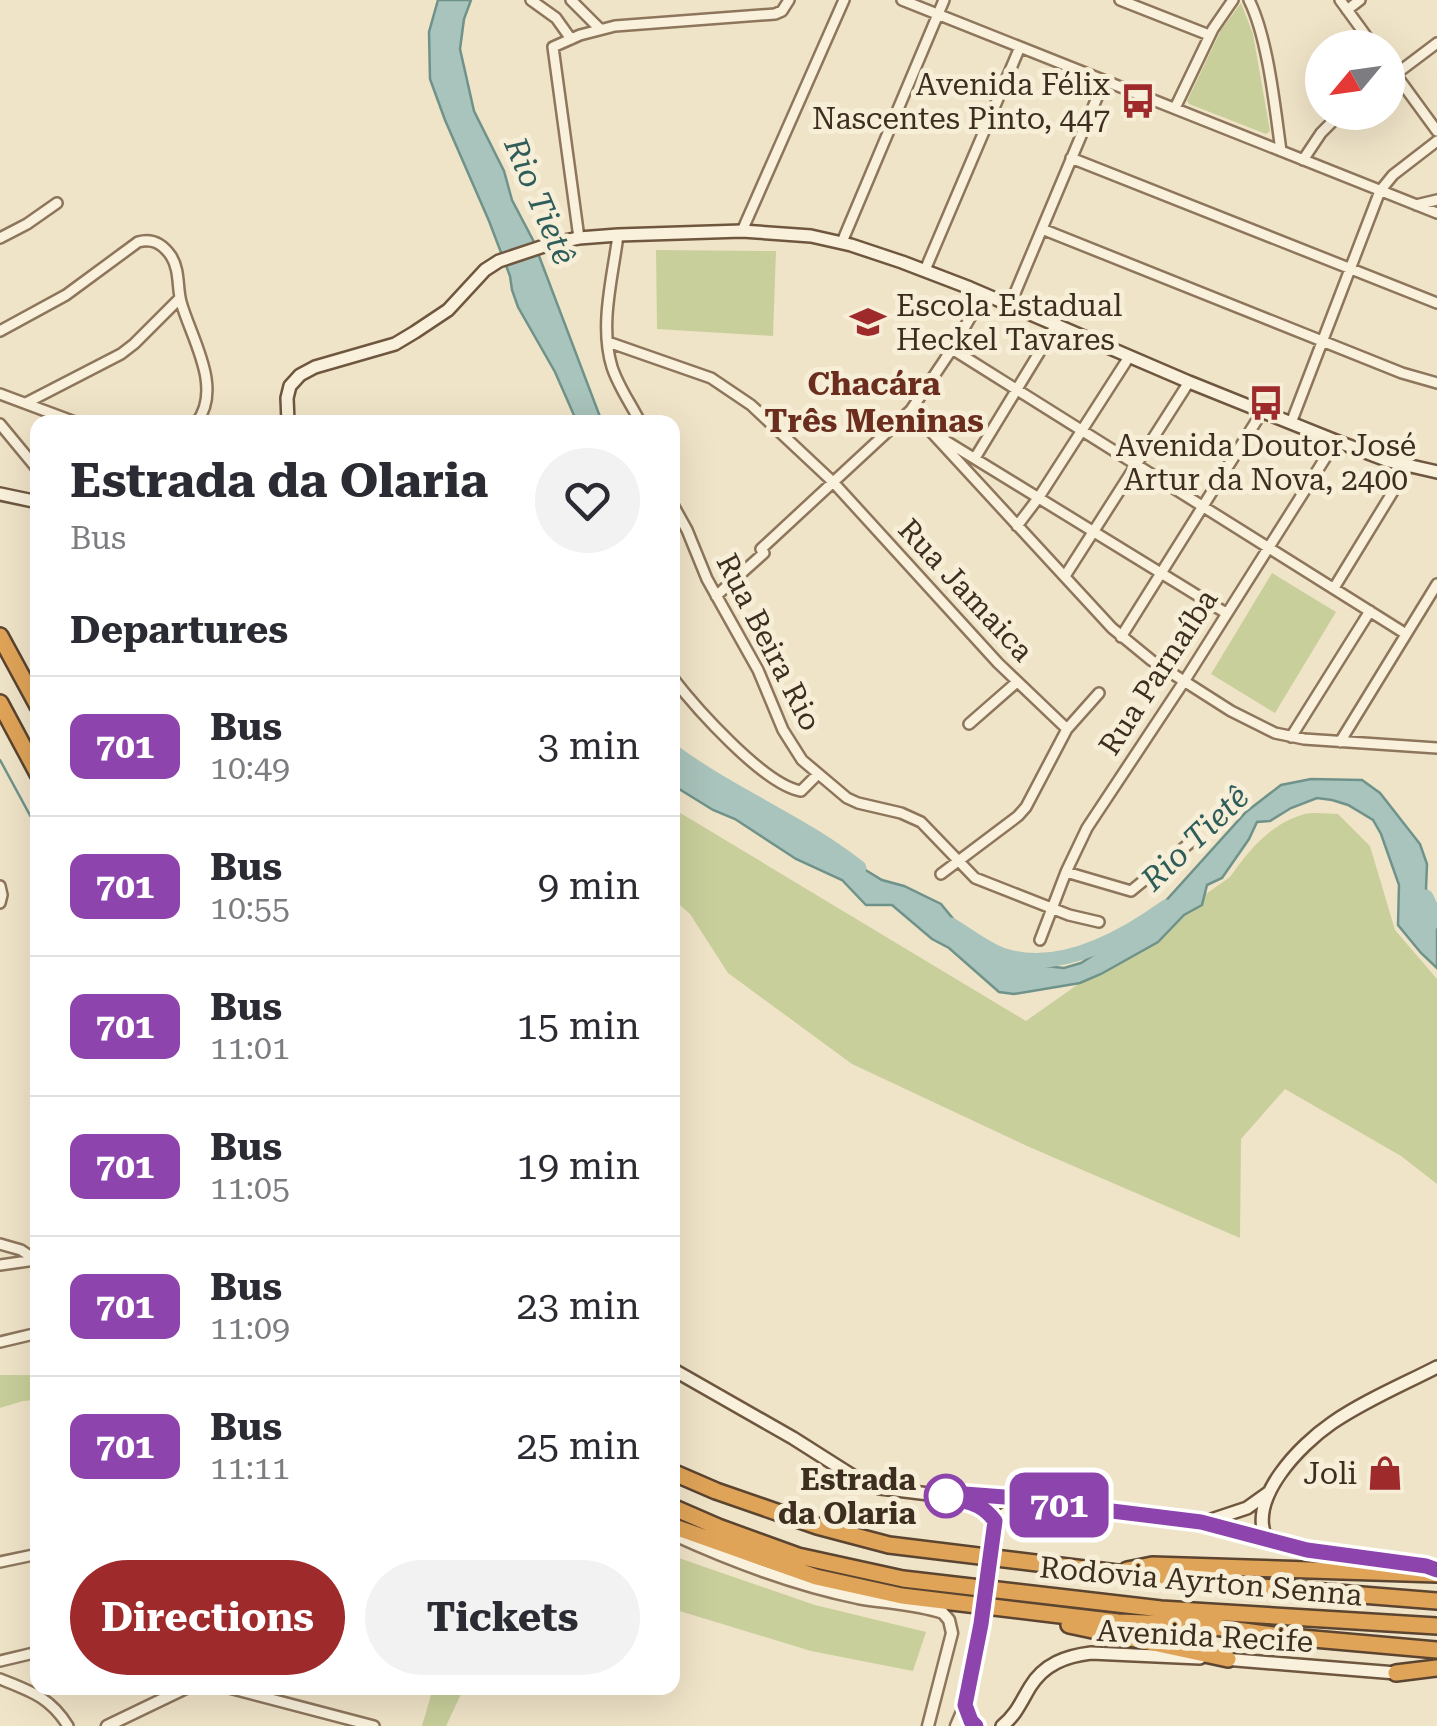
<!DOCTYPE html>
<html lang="en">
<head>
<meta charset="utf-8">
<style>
  :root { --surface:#fff; --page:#f2f2f3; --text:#2b2b33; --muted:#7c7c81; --line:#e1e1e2; --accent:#9e2a2b }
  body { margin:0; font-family:"Roboto Serif",serif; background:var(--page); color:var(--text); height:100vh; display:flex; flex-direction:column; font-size:38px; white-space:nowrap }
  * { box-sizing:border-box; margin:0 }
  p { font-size:32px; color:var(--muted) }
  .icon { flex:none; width:55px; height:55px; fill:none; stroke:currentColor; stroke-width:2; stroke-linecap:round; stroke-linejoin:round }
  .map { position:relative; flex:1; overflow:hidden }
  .panel { position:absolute; left:30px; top:415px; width:650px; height:1280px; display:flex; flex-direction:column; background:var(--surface); border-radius:20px; box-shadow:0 10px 40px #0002 }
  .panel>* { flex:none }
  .badge { padding:0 20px; border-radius:15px; font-size:35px; line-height:65px }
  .needle { width:65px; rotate:241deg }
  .buttons { position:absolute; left:1305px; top:30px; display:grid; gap:20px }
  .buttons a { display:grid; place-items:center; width:100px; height:100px; border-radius:50%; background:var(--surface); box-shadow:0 10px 40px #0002; font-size:50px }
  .map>.badge { position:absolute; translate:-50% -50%; box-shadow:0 0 0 5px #fff }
  h2 { padding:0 40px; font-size:38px; line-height:90px }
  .round { display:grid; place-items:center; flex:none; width:105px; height:105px; border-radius:52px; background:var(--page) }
  .head { display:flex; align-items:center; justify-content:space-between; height:170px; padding:0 40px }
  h1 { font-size:48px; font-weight:700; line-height:75px }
  .button { display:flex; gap:20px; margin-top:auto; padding:20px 40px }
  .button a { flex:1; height:115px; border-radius:60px; background:var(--accent); color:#fff; font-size:40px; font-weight:700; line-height:115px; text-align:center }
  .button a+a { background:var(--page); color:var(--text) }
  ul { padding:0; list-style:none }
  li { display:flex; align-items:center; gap:30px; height:140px; padding:0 40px; border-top:2px solid var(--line) }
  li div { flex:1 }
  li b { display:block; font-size:38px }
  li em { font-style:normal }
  li .badge { min-width:110px; font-weight:700; text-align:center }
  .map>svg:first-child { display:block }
</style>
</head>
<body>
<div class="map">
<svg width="1437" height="1726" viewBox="0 0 1437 1726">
  <rect width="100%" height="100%" fill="#f0e4c8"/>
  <path fill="#c9cf9b" d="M1241 3 1253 34 1270 131 1266 134 1189 104 1187 101 1221 30Z
    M656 250 776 251 773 336 657 329Z
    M1272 573 1336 612 1275 713 1211 674Z
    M672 808 1026 1021 1230 877C1249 850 1271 823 1305 814 1315 812 1328 814 1338 814L1370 846 1395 930 1437 979V1184L1401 1156 1285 1089 1241 1139 1240 1238 1027 1146 852 1064 728 973 690 914 673 899Z
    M0 1375H37V1400L23 1401 0 1408Z
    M673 1556 815 1605 926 1632 913 1671 811 1651 673 1609Z
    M433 1688H464L446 1726H422Z"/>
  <path fill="#a9c4bc" stroke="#6f938a" stroke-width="2.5" d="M438 0H471L464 19 460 49 474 111 504 171 512 200 533 240 602 422H577L555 372 518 307 512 290 510 276 489 221 445 120 430 79 429 32Z
    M672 755 683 756 706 767 713 784 836 852 882 880 904 886 941 904 968 937 1010 962 1064 968 1081 963 1152 916 1246 812 1281 785 1311 779 1362 780 1380 793 1420 844 1427 864 1426 889 1437 922V968L1421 953 1398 925 1399 885 1381 834 1373 820 1348 805 1332 800 1317 798 1291 808 1270 821 1257 822 1249 839 1222 878 1207 885 1202 905 1184 915 1158 942 1101 974 1080 983 1014 994 999 992 949 948 932 939 892 905H866L842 880 796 859 735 819 713 810 676 787 673 783Z"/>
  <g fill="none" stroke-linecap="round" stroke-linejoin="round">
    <path stroke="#6f938a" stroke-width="2.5" d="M0 760 38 830"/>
    <path stroke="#a9c4bc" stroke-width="15" d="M672 751C731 795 801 822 859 868
      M1426 897 1437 921
      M951 925C968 935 987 951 1005 956 1061 973 1123 938 1166 907"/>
    <defs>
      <path id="minor" d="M531 0 556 18 571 39
        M571 0 600 29
        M902 0 1437 213
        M1120 0 1209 35
        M1249 0C1268 38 1275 108 1281 151
        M1340 0 1375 48
        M1347 10 1360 0
        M1388 64 1437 131
        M1388 80 1437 43
        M1175 108 1213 29 1233 0
        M1071 158 1437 303
        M1303 160 1321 133 1342 112
        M1416 205 1437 200
        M1042 229 1402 373 1437 383
        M742 231 844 0
        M618 235C613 276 599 325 612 367 618 386 631 404 640 422
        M0 238 27 224 57 203
        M579 238 553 47 580 35 615 26 775 14 782 11 789 0
        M842 242 944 0
        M925 270 1020 47
        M1010 305 1104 81
        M0 331 66 295 138 242C152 238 162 243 171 256 180 270 177 287 181 302 191 338 223 387 197 422
        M608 342 711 378 751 405 833 482 998 663 1067 729
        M952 349 1406 634
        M0 394 75 422
        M26 403 121 354 134 344 180 298
        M911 410 1112 628 1151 660 1231 711 1275 733 1304 739 1437 748
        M1291 423 1380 191 1393 175 1437 141
        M0 424 38 470
        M941 438 1226 613
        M975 458 1056 325
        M672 503 687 530 707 579 758 670 783 730 802 760 847 798 858 803 901 813 921 822 975 878 1069 915 1099 922
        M1017 526 1039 497 1129 357
        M761 549 911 410 952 349 984 294
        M1065 576 1189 382
        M1334 588 1408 467
        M716 596 764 553
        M1121 637 1262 412
        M672 677C695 707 764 785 801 791L818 774
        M969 724 1017 682
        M1291 737 1370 611
        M1340 742 1437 584
        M1066 872 1131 891 1191 842
        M941 874 1018 816 1026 807 1067 729 1099 693
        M0 886 2 895 0 903
        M1040 940 1066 872 1087 828 1185 680 1336 441
        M0 1244 21 1250 36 1260
        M0 1265 35 1260
        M0 1342 38 1333
        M0 1562 38 1554
        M0 1661 38 1652
        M0 1679C30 1691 50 1697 68 1726
        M229 1688 374 1726"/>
      <path id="tertiary" d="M672 1534C731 1561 794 1585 858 1598 886 1603 916 1604 943 1613L949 1620 952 1633 928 1726
        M107 1726 186 1688
        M956 1726 965 1705"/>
      <path id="secondary" d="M288 422 287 398 290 386 300 375 315 367 395 344 415 332 448 310 485 270 499 261 550 244 579 238 618 235 742 231 811 236 851 245 902 262 970 288 1189 382 1336 441 1389 461 1437 472
        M0 494 38 502
        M672 1369 793 1438 856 1478 880 1488 945 1496 978 1504 986 1509 995 1521
        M959 1495 1043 1500 1055 1505 1201 1522 1266 1538
        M995 1521C1008 1510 1018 1506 1036 1506
        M1205 1522 1247 1508 1268 1493
        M1266 1538C1248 1498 1300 1445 1332 1423 1364 1401 1402 1385 1437 1367
        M1224 1659 1396 1673
        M976 1726 971 1721 965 1705 981 1624
        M1002 1726C1016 1715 1021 1702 1030 1687 1044 1664 1066 1656 1091 1653L1200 1658"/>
      <path id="motorway" d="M0 636 38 706
        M0 703 38 774
        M672 1472 716 1491 817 1526 889 1545 1175 1580 1437 1601
        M672 1507 718 1527 798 1556 903 1579 1161 1609 1437 1626
        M672 1526 816 1577 902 1596 1118 1622 1200 1625 1280 1636 1437 1650
        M1266 1538 1307 1550 1424 1566
        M1127 1570 1152 1565 1437 1574
        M1069 1625 1228 1659
        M1396 1673 1437 1668"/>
    </defs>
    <use href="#minor" stroke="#8d765c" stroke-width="14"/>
    <use href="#tertiary" stroke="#8d765c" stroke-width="15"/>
    <use href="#secondary" stroke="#6f573f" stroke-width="16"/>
    <use href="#motorway" stroke="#5b4430" stroke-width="20"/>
    <use href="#minor" stroke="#faf1dc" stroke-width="9"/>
    <use href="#tertiary" stroke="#faf1dc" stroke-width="10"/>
    <use href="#secondary" stroke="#faf1dc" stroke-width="11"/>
    <use href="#motorway" stroke="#e0a458" stroke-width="15"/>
    <defs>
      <path id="secondary-bridge" d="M981 1624 994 1531"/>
    </defs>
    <use href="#secondary-bridge" stroke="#6f573f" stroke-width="16" stroke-linecap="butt"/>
    <use href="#secondary-bridge" stroke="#faf1dc" stroke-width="11"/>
  </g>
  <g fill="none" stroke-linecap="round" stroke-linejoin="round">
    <defs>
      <path id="line" d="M976 1726 971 1721 965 1705 981 1624 995 1521C980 1501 967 1503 945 1496L965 1494 1043 1500 1055 1504 1201 1522 1307 1550 1426 1566 1437 1570"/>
    </defs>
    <use href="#line" stroke="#fff" stroke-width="22"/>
    <use href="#line" stroke="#8e44ad" stroke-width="15"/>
  </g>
  <defs>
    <symbol id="bus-bare" viewBox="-9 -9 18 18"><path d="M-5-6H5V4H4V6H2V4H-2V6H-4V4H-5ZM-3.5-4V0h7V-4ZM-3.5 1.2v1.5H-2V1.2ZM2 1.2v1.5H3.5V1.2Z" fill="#9e2a2b" stroke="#f7eed8" stroke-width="2.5" paint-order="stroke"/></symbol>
    <symbol id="school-bare" viewBox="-9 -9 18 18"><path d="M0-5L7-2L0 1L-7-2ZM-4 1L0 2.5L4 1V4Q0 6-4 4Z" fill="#9e2a2b" stroke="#f7eed8" stroke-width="2.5" paint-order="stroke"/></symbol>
    <symbol id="shop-bare" viewBox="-9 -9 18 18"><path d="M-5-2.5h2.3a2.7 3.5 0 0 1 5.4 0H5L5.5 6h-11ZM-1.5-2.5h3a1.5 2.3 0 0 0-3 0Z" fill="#9e2a2b" stroke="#f7eed8" stroke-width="2.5" paint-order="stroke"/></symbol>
  </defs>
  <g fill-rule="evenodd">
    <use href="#bus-bare" x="1113" y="76" width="50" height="50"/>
    <use href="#school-bare" x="843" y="297" width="50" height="50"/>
    <use href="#bus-bare" x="1241" y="378" width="50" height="50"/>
    <use href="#shop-bare" x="1360" y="1448" width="50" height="50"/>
  </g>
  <circle fill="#fff" stroke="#8e44ad" stroke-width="5" cx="946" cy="1496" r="20"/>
  <g text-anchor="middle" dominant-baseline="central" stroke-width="10" stroke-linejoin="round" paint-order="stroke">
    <g font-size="30" fill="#3d2e20" stroke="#f7eed8" text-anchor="end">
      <text x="1110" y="84">Avenida Félix<tspan x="1110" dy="34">Nascentes Pinto, 447</tspan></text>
      <text x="896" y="305" text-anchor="start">Escola Estadual<tspan x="896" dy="34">Heckel Tavares</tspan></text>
      <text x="1266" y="445" text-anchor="middle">Avenida Doutor José<tspan x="1266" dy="34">Artur da Nova, 2400</tspan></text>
      <text x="1357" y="1473">Joli</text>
    </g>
    <g font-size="30" fill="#3d2e20" stroke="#f7eed8">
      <text transform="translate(966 590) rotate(47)">Rua Jamaica</text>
      <text transform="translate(769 642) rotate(63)">Rua Beira Rio</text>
      <text transform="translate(1158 672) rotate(-57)">Rua Parnaíba</text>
      <text transform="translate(1201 1581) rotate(5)">Rodovia Ayrton Senna</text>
      <text transform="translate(1205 1636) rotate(3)">Avenida Recife</text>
    </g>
    <g font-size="30" font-weight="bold" fill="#3d2e20" stroke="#f7eed8" text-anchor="end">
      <text x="916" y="1479">Estrada<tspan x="916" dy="34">da Olaria</tspan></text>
    </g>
    <g font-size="32" font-style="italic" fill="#2f5d5a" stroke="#f7eed8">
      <text transform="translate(540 201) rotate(67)">Rio Tietê</text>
      <text transform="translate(1195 838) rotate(-44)">Rio Tietê</text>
    </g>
    <g font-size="32" font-weight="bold" fill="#6b2e1e" stroke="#f7eed8">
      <text x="874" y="384">Chacára<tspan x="874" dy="37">Três Meninas</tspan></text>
    </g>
  </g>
</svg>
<div class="buttons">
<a><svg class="needle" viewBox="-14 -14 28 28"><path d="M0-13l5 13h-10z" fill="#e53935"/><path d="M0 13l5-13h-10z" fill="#7c7c81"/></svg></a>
</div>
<b class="badge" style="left:1059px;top:1505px;background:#8e44ad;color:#fff">701</b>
<section class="panel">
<div class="head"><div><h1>Estrada da Olaria</h1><p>Bus</p></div><a class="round"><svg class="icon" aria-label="heart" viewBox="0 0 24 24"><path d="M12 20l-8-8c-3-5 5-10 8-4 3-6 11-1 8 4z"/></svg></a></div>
<h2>Departures</h2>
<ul>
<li><span class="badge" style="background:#8e44ad;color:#fff">701</span><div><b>Bus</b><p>10:49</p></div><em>3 min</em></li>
<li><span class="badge" style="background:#8e44ad;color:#fff">701</span><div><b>Bus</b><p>10:55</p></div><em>9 min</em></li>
<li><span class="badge" style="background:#8e44ad;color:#fff">701</span><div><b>Bus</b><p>11:01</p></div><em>15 min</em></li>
<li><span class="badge" style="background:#8e44ad;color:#fff">701</span><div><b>Bus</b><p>11:05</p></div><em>19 min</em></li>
<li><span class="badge" style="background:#8e44ad;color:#fff">701</span><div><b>Bus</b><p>11:09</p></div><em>23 min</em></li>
<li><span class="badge" style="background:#8e44ad;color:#fff">701</span><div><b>Bus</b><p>11:11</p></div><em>25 min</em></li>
</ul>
<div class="button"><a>Directions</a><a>Tickets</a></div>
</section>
</div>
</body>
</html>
